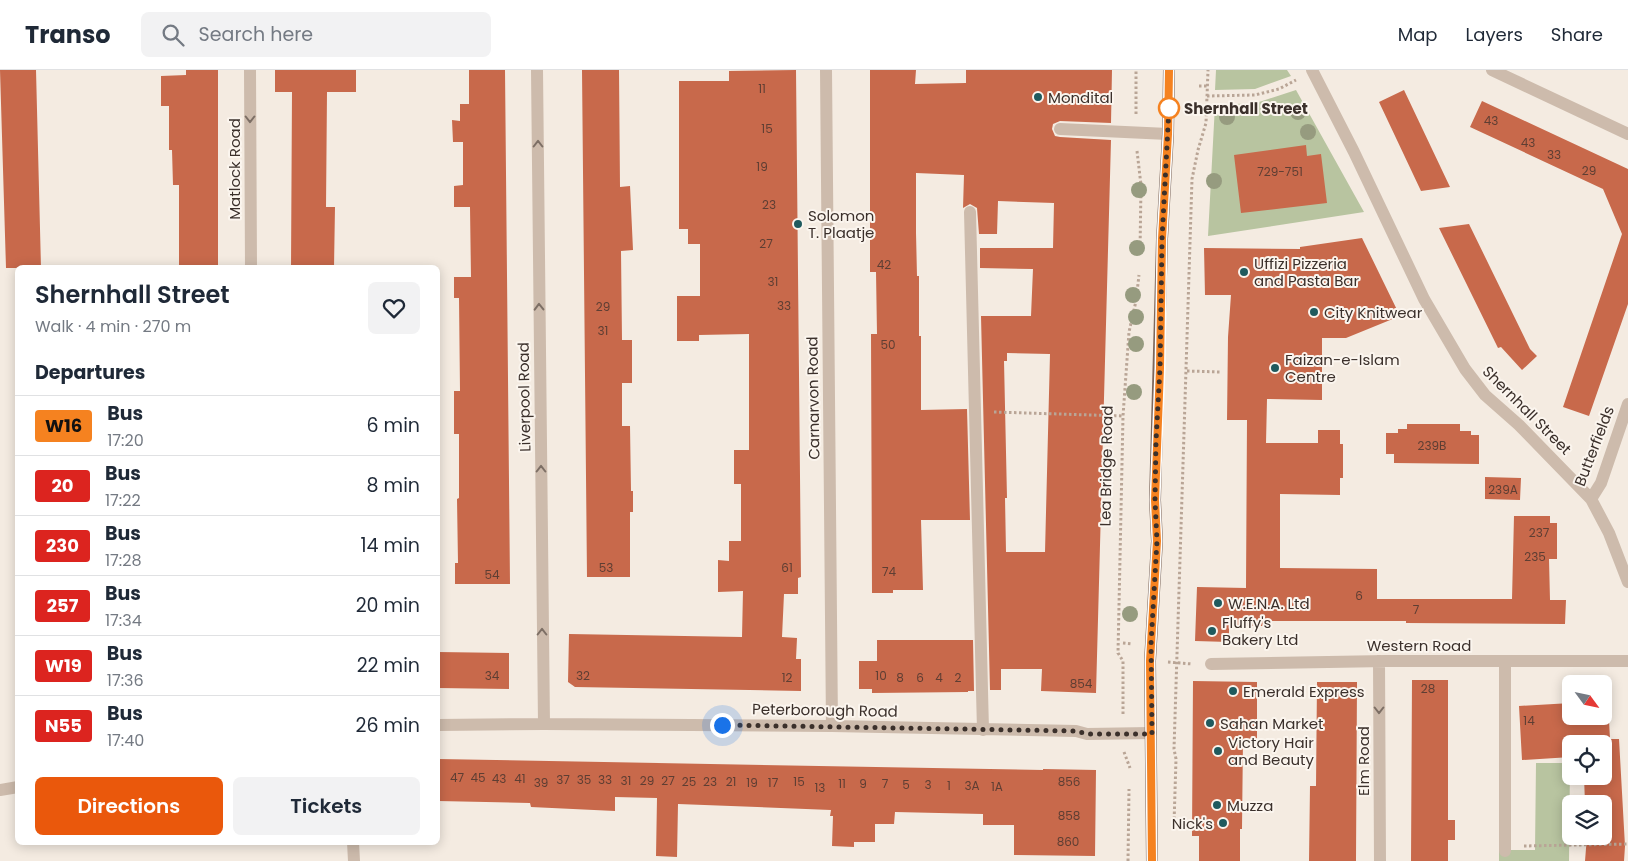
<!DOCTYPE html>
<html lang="en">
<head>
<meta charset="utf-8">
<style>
  :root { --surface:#fff; --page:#f2f2f3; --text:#1f2937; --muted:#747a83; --line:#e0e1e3; --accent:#ea580c }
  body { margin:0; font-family:Poppins,sans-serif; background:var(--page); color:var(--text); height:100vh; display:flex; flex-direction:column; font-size:19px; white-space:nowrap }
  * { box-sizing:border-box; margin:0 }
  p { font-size:16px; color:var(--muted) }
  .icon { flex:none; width:28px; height:28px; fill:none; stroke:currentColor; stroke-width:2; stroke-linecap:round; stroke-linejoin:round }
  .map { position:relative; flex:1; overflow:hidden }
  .details { position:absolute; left:15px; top:195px; width:425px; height:580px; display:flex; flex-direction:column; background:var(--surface); border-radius:8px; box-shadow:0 2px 12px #0003 }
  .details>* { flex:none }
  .badge { padding:0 10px; border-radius:4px; font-size:18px; line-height:32px }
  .needle { width:32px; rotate:123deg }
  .tools { position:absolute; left:1562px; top:605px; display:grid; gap:10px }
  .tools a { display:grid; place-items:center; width:50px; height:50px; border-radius:8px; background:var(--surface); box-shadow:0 2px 12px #0003; font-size:25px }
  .you { position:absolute; width:25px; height:25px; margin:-12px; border:4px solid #fff; border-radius:50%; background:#1a73e8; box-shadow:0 0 0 8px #1a73e833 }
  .map>.badge { position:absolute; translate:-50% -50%; box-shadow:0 0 0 2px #fff }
  h2 { padding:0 20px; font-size:19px; line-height:45px }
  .round { display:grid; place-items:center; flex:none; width:52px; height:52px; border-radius:8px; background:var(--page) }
  .headline { display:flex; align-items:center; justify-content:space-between; height:85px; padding:0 20px }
  h1 { font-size:24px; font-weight:600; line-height:38px }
  .cta { display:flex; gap:10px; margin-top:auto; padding:10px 20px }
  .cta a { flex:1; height:58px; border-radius:8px; background:var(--accent); color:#fff; font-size:20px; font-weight:600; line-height:58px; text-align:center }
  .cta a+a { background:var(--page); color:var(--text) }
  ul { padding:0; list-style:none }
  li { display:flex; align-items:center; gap:15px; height:60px; padding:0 20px; border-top:1px solid var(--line) }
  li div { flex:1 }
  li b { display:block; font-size:19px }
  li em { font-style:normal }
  li .badge { min-width:55px; font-weight:700; text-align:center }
  header { display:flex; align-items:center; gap:30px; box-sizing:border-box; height:70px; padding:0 25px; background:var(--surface); border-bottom:1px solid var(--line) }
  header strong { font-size:24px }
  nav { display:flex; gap:28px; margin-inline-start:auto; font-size:18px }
  .search { width:350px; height:45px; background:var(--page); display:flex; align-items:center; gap:12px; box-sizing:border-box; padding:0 18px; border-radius:8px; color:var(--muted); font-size:19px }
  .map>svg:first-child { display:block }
</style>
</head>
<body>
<header>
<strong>Transo</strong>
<div class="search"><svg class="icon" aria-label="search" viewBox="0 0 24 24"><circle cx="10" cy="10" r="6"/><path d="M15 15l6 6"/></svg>Search here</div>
<nav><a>Map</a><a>Layers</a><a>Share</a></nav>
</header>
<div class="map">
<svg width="1628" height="791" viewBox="0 0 1628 791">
  <rect width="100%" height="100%" fill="#f4ebe1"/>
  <path fill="#b8c4a0" d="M1216 0H1287L1291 6 1255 19 1215 20Z
    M1296 20 1364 142 1208 166 1215 35 1256 33Z
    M1536 693H1570L1569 791H1499V780H1535Z"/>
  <path fill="#c8694b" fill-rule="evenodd" d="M0 0H36L41 198H6Z
    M186 0H218V198H179V115H173L172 80H169V36H161V6L186 5Z
    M275 0H356V22H327L326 137H335L334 198H291L292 22H275Z
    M469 0H505L510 514H455V493H458L457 429 459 428V364H454V321H460L459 228H454V207H471L470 137H454V116L463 115V72H453L452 50 460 51V34H469Z
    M582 0H619L620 117 630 116 633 180 621 181 622 270H632V313H622V356H630L631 421H633V442H630V507H587Z
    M796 0 801 507 798 508V524H784L782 567 797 568 796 589H801V621L575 617 568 612 569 564 742 567 743 521 718 522V490L729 491V471H741V414H734V380H749V264L699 265V271H677V226H700V174H688V159H679V11H729V1Z
    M870 0H916L915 14 966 13V0H1112L1111 53 1060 51 1053 54 1052 59 1055 66 1060 67 1111 70 1096 623 1041 621 1042 599H1001V620H990L981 246H1031L1033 199 980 198V178H1053L1054 133 998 131 997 164H979L977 138 970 134 963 138 964 105 916 103V163L917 206H919V266H921V340L967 339 970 450H921L923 520H893V523H872L871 264H877L876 202H870ZM1007 283 1050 284 1045 482H1006L1005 428H1007L1004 291H1007Z
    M1404 20 1450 117 1421 121 1379 32Z
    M1482 31 1628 99V234L1589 346 1563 337 1622 164 1603 119 1470 57Z
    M1306 75 1307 86 1321 84 1327 133 1241 143 1234 85Z
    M1469 154 1530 279 1537 286 1522 300 1501 277 1498 278 1439 158Z
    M1362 168 1400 246 1346 268H1322V330L1267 329 1266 373H1318V360H1340V374H1343V408H1340V425L1280 424V498L1377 499V529H1512L1514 446H1550V453H1557V489H1549L1550 530H1566L1565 554 1406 553V551H1267V556H1229V572L1195 571 1197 517 1246 518 1247 350H1227L1228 267 1231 225H1205L1204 178 1300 179V177Z
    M1407 354H1460V361H1471V365H1479V394L1394 393V384H1386V363H1398V359H1407Z
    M1485 407 1521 408 1520 430 1485 429Z
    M877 570H973L974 621H968V622L872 623V619H859V591H877Z
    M438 582 509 583V619L438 618Z
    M1412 610H1448V750H1455V770H1448V791H1411Z
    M1193 611 1257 612V670L1243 669 1242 759H1240V791H1199V766H1192Z
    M1317 612H1357L1356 791H1309L1310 716H1316Z
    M1608 632 1610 669H1619L1625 776 1624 791H1585L1587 766H1604V734H1585L1584 706H1604V674H1571V687L1522 690 1519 636 1571 633V646H1604V633Z
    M438 689 1043 700V699L1096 700 1095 786 1014 785V755H983V744L895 742 894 754H875V772H854V777L832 776 833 746H830L831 740 678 734 677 787 656 786 657 728 615 727V741L531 737 530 733 438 731Z"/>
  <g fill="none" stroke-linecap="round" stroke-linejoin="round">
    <path stroke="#b9a596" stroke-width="3" stroke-dasharray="2.5 2.5" stroke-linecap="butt" d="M1199 16H1208
      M1207 26 1255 25 1279 19 1296 10
      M1136 44V0
      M1137 81 1141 115 1140 182
      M1187 301 1221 302
      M994 342 1123 346
      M1123 573 1132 574
      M1168 592 1192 594
      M1123 644V591L1118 583 1123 346 1129 262 1136 231 1139 205
      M1124 682 1130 698
      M1174 754 1176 689 1174 679 1192 109 1198 80 1206 53 1208 0
      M1524 776 1628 774
      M1128 791 1129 719"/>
    <path stroke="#cdbbac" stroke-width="12" d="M250 0 251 198
      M537 0 544 654
      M826 0 832 656
      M1312 0 1354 82 1424 229 1465 299 1485 325 1519 355 1591 429 1609 463 1628 512
      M1492 0 1628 64
      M1060 59 1168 64
      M970 142 983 660
      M1591 429 1601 413 1628 334
      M1379 591 1380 791
      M1505 591V781
      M1211 594 1386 591H1628
      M438 655 544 654 832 656 1076 661 1087 664 1151 663
      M0 720 18 717
      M353 772 354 791"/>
    <path stroke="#7d675c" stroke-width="12" d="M1152 791 1150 591 1157 471 1155 430 1162 169 1168 64 1169 0"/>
  </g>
  <g fill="#969b7f">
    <circle cx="1298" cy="42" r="8"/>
    <circle cx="1227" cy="47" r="8"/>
    <circle cx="1308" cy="62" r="8"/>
    <circle cx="1214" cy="111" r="8"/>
    <circle cx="1139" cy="120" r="8"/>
    <circle cx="1137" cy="178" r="8"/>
    <circle cx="1133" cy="225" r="8"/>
    <circle cx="1136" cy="247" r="8"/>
    <circle cx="1136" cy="274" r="8"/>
    <circle cx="1134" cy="322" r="8"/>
    <circle cx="1130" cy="544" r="8"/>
  </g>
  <defs><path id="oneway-chevron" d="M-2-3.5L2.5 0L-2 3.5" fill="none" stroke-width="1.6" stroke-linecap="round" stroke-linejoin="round" transform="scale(1.25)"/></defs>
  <g stroke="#7d6f65">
    <use href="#oneway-chevron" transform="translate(250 49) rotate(90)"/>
    <use href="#oneway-chevron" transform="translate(538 74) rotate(-90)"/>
    <use href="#oneway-chevron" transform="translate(539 237) rotate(-91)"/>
    <use href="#oneway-chevron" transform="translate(541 399) rotate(-90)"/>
    <use href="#oneway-chevron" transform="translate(542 562) rotate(-90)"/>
    <use href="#oneway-chevron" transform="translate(1379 640) rotate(90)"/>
  </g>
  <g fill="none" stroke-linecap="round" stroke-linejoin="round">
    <defs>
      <path id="line" d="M1152 791 1150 591 1157 471 1155 430 1160 298 1162 169 1168 64 1169 0"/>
    </defs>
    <use href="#line" stroke="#fff" stroke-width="11"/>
    <use href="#line" stroke="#f58220" stroke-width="8"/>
    <path stroke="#3b302b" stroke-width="5" stroke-dasharray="0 9" d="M722 655 1076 661 1087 664H1152L1151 574 1157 471 1155 430 1156 371 1160 298 1162 169 1169 38"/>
  </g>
  <g fill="#1f5a5e" stroke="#fbf5ee" stroke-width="2">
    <circle cx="1038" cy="27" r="5"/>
    <circle cx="798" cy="154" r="5"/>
    <circle cx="1244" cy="202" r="5"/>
    <circle cx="1314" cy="242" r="5"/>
    <circle cx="1275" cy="298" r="5"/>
    <circle cx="1218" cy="533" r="5"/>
    <circle cx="1212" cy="561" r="5"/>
    <circle cx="1233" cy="621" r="5"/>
    <circle cx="1210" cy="653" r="5"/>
    <circle cx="1218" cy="681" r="5"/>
    <circle cx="1217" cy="735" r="5"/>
    <circle cx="1223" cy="753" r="5"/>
  </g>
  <circle fill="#fff" stroke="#f58220" stroke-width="2.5" cx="1169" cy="38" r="10"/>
  <g text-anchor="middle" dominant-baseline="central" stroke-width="4" stroke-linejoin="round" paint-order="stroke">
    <g font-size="12" fill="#5e3e33">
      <text x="762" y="18">11</text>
      <text x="1491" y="50">43</text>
      <text x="767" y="58">15</text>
      <text x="1528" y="72">43</text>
      <text x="1554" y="84">33</text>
      <text x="762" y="96">19</text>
      <text x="1589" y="100">29</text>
      <text x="1280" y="101">729-751</text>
      <text x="769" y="134">23</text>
      <text x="766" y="173">27</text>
      <text x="884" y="194">42</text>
      <text x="773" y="211">31</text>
      <text x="784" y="235">33</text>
      <text x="603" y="236">29</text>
      <text x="603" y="260">31</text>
      <text x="888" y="274">50</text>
      <text x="1432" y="375">239B</text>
      <text x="1503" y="419">239A</text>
      <text x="1539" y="462">237</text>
      <text x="1535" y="486">235</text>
      <text x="606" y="497">53</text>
      <text x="787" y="497">61</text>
      <text x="889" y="501">74</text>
      <text x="492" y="504">54</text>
      <text x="1359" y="525">6</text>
      <text x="1416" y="539">7</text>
      <text x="492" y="605">34</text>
      <text x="583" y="605">32</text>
      <text x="881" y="605">10</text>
      <text x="787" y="607">12</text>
      <text x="900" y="607">8</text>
      <text x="920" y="607">6</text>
      <text x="939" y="607">4</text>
      <text x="958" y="607">2</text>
      <text x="1081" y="613">854</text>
      <text x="1428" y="618">28</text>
      <text x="1529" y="650">14</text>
      <text x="457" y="707">47</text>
      <text x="478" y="707">45</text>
      <text x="499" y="708">43</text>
      <text x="520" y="708">41</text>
      <text x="563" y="709">37</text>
      <text x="584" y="709">35</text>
      <text x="605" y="709">33</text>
      <text x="626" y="710">31</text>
      <text x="647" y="710">29</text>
      <text x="668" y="710">27</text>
      <text x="689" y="711">25</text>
      <text x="710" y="711">23</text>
      <text x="731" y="711">21</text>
      <text x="799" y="711">15</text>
      <text x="1069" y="711">856</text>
      <text x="541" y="712">39</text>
      <text x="752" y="712">19</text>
      <text x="773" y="712">17</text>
      <text x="842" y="713">11</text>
      <text x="863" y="713">9</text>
      <text x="885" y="713">7</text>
      <text x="906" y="714">5</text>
      <text x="928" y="714">3</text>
      <text x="949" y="715">1</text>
      <text x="972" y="715">3A</text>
      <text x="997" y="716">1A</text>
      <text x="820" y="717">13</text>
      <text x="1069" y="745">858</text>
      <text x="1068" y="771">860</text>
    </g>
    <g font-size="15" fill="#3b302b" stroke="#fbf5ee" text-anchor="start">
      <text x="1048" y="27">Mondital</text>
      <text x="808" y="145">Solomon<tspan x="808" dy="17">T. Plaatje</tspan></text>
      <text x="1254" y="193">Uffizi Pizzeria<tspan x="1254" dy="17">and Pasta Bar</tspan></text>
      <text x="1324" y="242">City Knitwear</text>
      <text x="1285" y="289">Faizan-e-Islam<tspan x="1285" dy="17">Centre</tspan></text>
      <text x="1228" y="533">W.E.N.A. Ltd</text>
      <text x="1222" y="552">Fluffy's<tspan x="1222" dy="17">Bakery Ltd</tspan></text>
      <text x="1243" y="621">Emerald Express</text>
      <text x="1220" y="653">Sahan Market</text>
      <text x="1228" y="672">Victory Hair<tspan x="1228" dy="17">and Beauty</tspan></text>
      <text x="1227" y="735">Muzza</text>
      <text x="1213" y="753" text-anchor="end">Nick's</text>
    </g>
    <g font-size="15" font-weight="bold" fill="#3b302b" stroke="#fbf5ee" text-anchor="start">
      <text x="1184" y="38">Shernhall Street</text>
    </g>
    <g font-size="15" fill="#3b302b" stroke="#fbf5ee">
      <text transform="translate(234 99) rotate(-90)">Matlock Road</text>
      <text transform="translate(524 327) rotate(-91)">Liverpool Road</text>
      <text transform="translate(813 328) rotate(-91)">Carnarvon Road</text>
      <text transform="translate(1527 340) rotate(45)">Shernhall Street</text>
      <text transform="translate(1594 376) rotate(-69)">Butterfields</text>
      <text transform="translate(1106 396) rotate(-89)">Lea Bridge Road</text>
      <text x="1419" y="575">Western Road</text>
      <text transform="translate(825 640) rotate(1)">Peterborough Road</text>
      <text transform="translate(1363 691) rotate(-90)">Elm Road</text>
    </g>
  </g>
</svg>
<div class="tools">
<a><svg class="needle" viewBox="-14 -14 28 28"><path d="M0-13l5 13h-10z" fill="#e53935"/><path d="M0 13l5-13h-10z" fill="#747a83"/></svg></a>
<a><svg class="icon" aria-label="locate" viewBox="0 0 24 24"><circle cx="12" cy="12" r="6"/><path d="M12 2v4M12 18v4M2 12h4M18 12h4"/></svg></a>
<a><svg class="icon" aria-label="layers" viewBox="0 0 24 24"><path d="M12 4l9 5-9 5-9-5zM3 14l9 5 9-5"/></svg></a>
</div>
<div class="you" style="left:722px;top:655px"></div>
<section class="details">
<div class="headline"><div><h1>Shernhall Street</h1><p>Walk · 4 min · 270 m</p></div><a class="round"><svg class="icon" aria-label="heart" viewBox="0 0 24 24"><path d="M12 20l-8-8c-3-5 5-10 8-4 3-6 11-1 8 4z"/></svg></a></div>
<h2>Departures</h2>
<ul>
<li><span class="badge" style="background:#f58220;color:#111">W16</span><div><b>Bus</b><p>17:20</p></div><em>6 min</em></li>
<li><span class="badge" style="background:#dc241f;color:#fff">20</span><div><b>Bus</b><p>17:22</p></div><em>8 min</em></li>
<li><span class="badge" style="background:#dc241f;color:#fff">230</span><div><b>Bus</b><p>17:28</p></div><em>14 min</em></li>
<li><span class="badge" style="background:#dc241f;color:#fff">257</span><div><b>Bus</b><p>17:34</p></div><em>20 min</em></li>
<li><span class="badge" style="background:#dc241f;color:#fff">W19</span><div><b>Bus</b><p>17:36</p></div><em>22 min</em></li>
<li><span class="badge" style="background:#dc241f;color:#fff">N55</span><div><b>Bus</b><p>17:40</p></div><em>26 min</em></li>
</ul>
<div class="cta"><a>Directions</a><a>Tickets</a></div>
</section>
</div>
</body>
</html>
